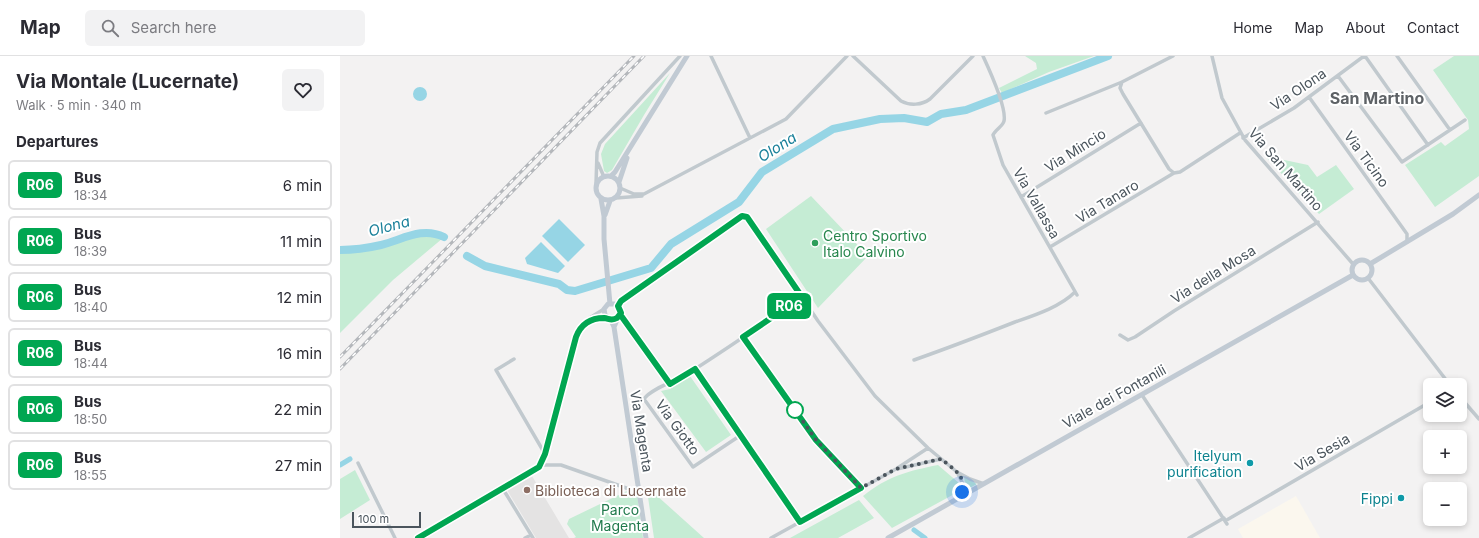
<!DOCTYPE html>
<html lang="en">
<head>
<meta charset="utf-8">
<style>
  :root { --surface:#fff; --page:#f2f2f3; --text:#2b2b33; --muted:#7c7c81; --line:#e1e1e2 }
  body { margin:0; font-family:Inter,sans-serif; background:var(--page); color:var(--text); height:100vh; display:flex; flex-direction:column; font-size:15px; white-space:nowrap }
  * { box-sizing:border-box; margin:0 }
  p { font-size:13px; color:var(--muted) }
  .icon { flex:none; width:22px; height:22px; fill:none; stroke:currentColor; stroke-width:2; stroke-linecap:round; stroke-linejoin:round }
  .map { position:relative; flex:1; overflow:hidden }
  .drawer { display:flex; flex-direction:column; background:var(--surface); width:340px }
  .drawer>* { flex:none }
  .badge { padding:0 8px; border-radius:6px; font-size:14px; line-height:26px }
  .controls { position:absolute; left:1083px; top:322px; display:grid; gap:8px }
  .controls a { display:grid; place-items:center; width:44px; height:44px; border-radius:6px; background:var(--surface); box-shadow:0 2px 6px #0003; font-size:20px }
  .scale { position:absolute; left:12px; bottom:10px; width:69px; box-sizing:border-box; padding-left:4px; border:2px solid #4b555d; border-top:0; font-size:11px; line-height:14px; white-space:nowrap; color:#4b555d; -webkit-text-stroke:3px #fff; paint-order:stroke }
  .you { position:absolute; width:20px; height:20px; margin:-10px; border:3px solid #fff; border-radius:50%; background:#1a73e8; box-shadow:0 0 0 6px #1a73e833 }
  .map>.badge { position:absolute; translate:-50% -50%; box-shadow:0 0 0 2px #fff }
  h2 { padding:0 16px; font-size:15px; line-height:36px }
  .round { display:grid; place-items:center; flex:none; width:42px; height:42px; border-radius:6px; background:var(--page) }
  .headline { display:flex; align-items:center; justify-content:space-between; height:68px; padding:0 16px }
  h1 { font-size:19px; font-weight:700; line-height:30px }
  ul { padding:0; list-style:none }
  li { display:flex; align-items:center; gap:12px; height:50px; margin:0 8px 6px; padding:0 8px; border:2px solid var(--line); border-radius:6px }
  li div { flex:1 }
  li b { display:block; font-size:15px }
  li em { font-style:normal }
  li .badge { min-width:44px; font-weight:700; text-align:center }
  header { display:flex; align-items:center; gap:24px; box-sizing:border-box; height:56px; padding:0 20px; background:var(--surface); border-bottom:1px solid var(--line) }
  header strong { font-size:19px }
  nav { display:flex; gap:22px; margin-inline-start:auto; font-size:14px }
  .search { width:280px; height:36px; background:var(--page); display:flex; align-items:center; gap:10px; box-sizing:border-box; padding:0 14px; border-radius:6px; color:var(--muted); font-size:15px }
  main { display:flex; flex:1; min-height:0 }
  .map>svg:first-child { display:block }
</style>
</head>
<body>
<header>
<strong>Map</strong>
<div class="search"><svg class="icon" aria-label="search" viewBox="0 0 24 24"><circle cx="10" cy="10" r="6"/><path d="M15 15l6 6"/></svg>Search here</div>
<nav><a>Home</a><a>Map</a><a>About</a><a>Contact</a></nav>
</header>
<main>
<section class="drawer">
<div class="headline"><div><h1>Via Montale (Lucernate)</h1><p>Walk · 5 min · 340 m</p></div><a class="round"><svg class="icon" aria-label="heart" viewBox="0 0 24 24"><path d="M12 20l-8-8c-3-5 5-10 8-4 3-6 11-1 8 4z"/></svg></a></div>
<h2>Departures</h2>
<ul>
<li><span class="badge" style="background:#00a651;color:#fff">R06</span><div><b>Bus</b><p>18:34</p></div><em>6 min</em></li>
<li><span class="badge" style="background:#00a651;color:#fff">R06</span><div><b>Bus</b><p>18:39</p></div><em>11 min</em></li>
<li><span class="badge" style="background:#00a651;color:#fff">R06</span><div><b>Bus</b><p>18:40</p></div><em>12 min</em></li>
<li><span class="badge" style="background:#00a651;color:#fff">R06</span><div><b>Bus</b><p>18:44</p></div><em>16 min</em></li>
<li><span class="badge" style="background:#00a651;color:#fff">R06</span><div><b>Bus</b><p>18:50</p></div><em>22 min</em></li>
<li><span class="badge" style="background:#00a651;color:#fff">R06</span><div><b>Bus</b><p>18:55</p></div><em>27 min</em></li>
</ul>
</section>
<div class="map">
<svg width="1139" height="482" viewBox="0 0 1139 482">
  <rect width="100%" height="100%" fill="#f3f2f2"/>
  <path fill="#fbf7ee" d="M956 440 980 482H903L898 473Z"/>
  <path fill="#e4e3e3" d="M192 420 220 467 229 482H196L167 434Z"/>
  <path fill="#c5ecd4" d="M685 0H754L709 16 662 37 659 32 697 13 696 7Z
    M1114 0H1139V120L1095 151 1065 109 1101 86 1105 90 1129 73 1128 64 1093 14Z
    M330 17 304 59 272 114 267 117 264 115 261 98 265 88Z
    M925 100 968 109 977 121 996 109 1014 133 979 158Z
    M471 140 528 200 478 252 426 173Z
    M76 179H94L103 182 53 224 0 277V197L41 191Z
    M350 320 391 379 366 396 321 335 330 333Z
    M598 409 619 427 618 436 552 472 523 440C548 420 568 415 598 409Z
    M15 414 30 444 0 463V423Z
    M624 421 637 428 626 434Z
    M287 435 297 438 303 482H234L236 481 227 468 229 463Z
    M315 438 364 482H314L308 441Z
    M519 444 534 462 498 482H450Z"/>
  <path fill="#96d5e5" d="M73 38a7 7 0 1 1 14 0a7 7 0 1 1-14 0Z
    M219 163 245 189 228 206 202 180Z
    M201 186 225 210 218 217 187 208 185 202Z"/>
  <g fill="none" stroke-linecap="round" stroke-linejoin="round">
    <path stroke="#96d5e5" stroke-width="5" d="M0 409 10 403
      M574 474 585 482"/>
    <path stroke="#96d5e5" stroke-width="8" d="M0 194C13 194 28 192 41 189 62 184 82 170 104 181
      M127 200 145 210 219 228 227 234 235 235 311 212 331 188 399 146 422 116 493 73 540 63 564 62 587 66 601 58 626 54 768 0"/>
    <path stroke="#c1c9ce" stroke-width="3.5" d="M371 0 410 82
      M513 0 561 45C570 50 582 49 590 43L633 0
      M643 0C649 13 667 52 664 65 663 70 655 74 653 79L663 109 737 239
      M872 0 882 42 905 84 1013 208
      M1025 0 1088 89
      M1057 0 1110 74
      M998 20 1062 106 1125 64
      M782 26 780 32 783 38 829 113 834 117 840 116 900 77
      M969 41 1067 178V186
      M706 57 782 26 833 0
      M903 82 954 52 1024 0
      M258 107 264 121
      M256 128 257 96 260 87 340 0
      M280 132 294 138H304L446 63 507 0
      M681 141 801 67
      M276 142 302 140
      M710 191 834 117
      M1028 222 1110 329
      M278 250 281 245 401 161 406 160 427 189 478 265 535 340 588 392 617 416
      M280 258 330 328
      M247 265 268 263
      M780 279 788 284 795 281 834 255 978 166
      M403 281 477 384 521 432
      M174 303 156 314 205 398
      M574 304C608 292 642 279 675 266 695 259 720 251 735 236
      M355 313 460 466
      M802 339 887 468
      M1120 341 1139 363
      M401 379 353 411 304 343C311 333 333 326 344 320 384 295 423 268 462 241
      M18 407 55 482
      M201 409H221L289 433 299 434
      M557 413 601 403
      M163 433 193 482
      M621 441 624 430 617 416 630 423 644 428
      M885 465 1090 346
      M78 482 86 476 163 433 201 409 236 281 248 263 264 253
      M185 482 191 479
      M431 482 556 413 588 392
      M849 482 884 462"/>
    <path stroke="#c1cad3" stroke-width="5" d="M256 132a12 12 0 1 1 24 0a12 12 0 1 1-24 0Z
      M271 120 275 116 347 0
      M279 126 287 102
      M261 143 264 160V183L270 248
      M265 159 270 145
      M1012 214a10 10 0 1 1 20 0a10 10 0 1 1-20 0Z
      M1030 208 1113 158 1139 139
      M271 264 274 271 306 482
      M274 271 281 254 275 248H268L264 253 265 259 271 264 277 262
      M548 482 1013 219"/>
    <defs>
      <path id="rail" d="M0 301 294 0
        M0 313 304 0"/>
    </defs>
    <use href="#rail" stroke="#b4b7bb" stroke-width="3"/>
    <use href="#rail" stroke="#fff" stroke-width="1.5" stroke-dasharray="4.5" stroke-linecap="butt"/>
  </g>
  <g fill="none" stroke-linecap="round" stroke-linejoin="round">
    <defs>
      <path id="line" d="M78 482 199 411 205 398 236 281C241 268 251 262 264 262 270 263 272 265 277 262L281 257 278 250 281 245 402 160 407 161 462 241 403 281 476 384 521 432 460 466 355 313 330 328 282 261"/>
    </defs>
    <use href="#line" stroke="#fff" stroke-width="9"/>
    <use href="#line" stroke="#00a651" stroke-width="6"/>
    <path stroke="#4b555d" stroke-width="4" stroke-dasharray="0 7.2" d="M455 354 476 384 521 432 556 413 601 403C611 411 628 421 622 436"/>
  </g>
  <circle fill="#2e9e5b" stroke="#fff" stroke-width="1.5" cx="475" cy="187" r="4"/>
  <circle fill="#fff" stroke="#00a651" stroke-width="2" cx="455" cy="354" r="8"/>
  <g fill="#0f9aa8" stroke="#fff" stroke-width="1.5">
    <circle cx="910" cy="407" r="4"/>
    <circle cx="1061" cy="442" r="4"/>
  </g>
  <circle fill="#8d6e63" stroke="#fff" stroke-width="1.5" cx="187" cy="434" r="4"/>
  <g text-anchor="middle" dominant-baseline="central" stroke-width="4" stroke-linejoin="round" paint-order="stroke">
    <g font-size="14" fill="#4b555d" stroke="#fff">
      <text transform="translate(958 33) rotate(-34)">Via Olona</text>
      <text transform="translate(735 94) rotate(-32)">Via Mincio</text>
      <text transform="translate(1027 103) rotate(54)">Via Ticino</text>
      <text transform="translate(946 113) rotate(49)">Via San Martino</text>
      <text transform="translate(767 145) rotate(-31)">Via Tanaro</text>
      <text transform="translate(697 147) rotate(60)">Via Vallassa</text>
      <text transform="translate(873 218) rotate(-32)">Via della Mosa</text>
      <text transform="translate(774 340) rotate(-29)">Viale dei Fontanili</text>
      <text transform="translate(338 371) rotate(54)">Via Giotto</text>
      <text transform="translate(302 375) rotate(81)">Via Magenta</text>
      <text transform="translate(982 396) rotate(-30)">Via Sesia</text>
    </g>
    <g font-size="14" fill="#27864d" stroke="#fff" text-anchor="start">
      <text x="483" y="179">Centro Sportivo<tspan x="483" dy="16">Italo Calvino</tspan></text>
    </g>
    <g font-size="14" fill="#0d838f" stroke="#fff" text-anchor="end">
      <text x="902" y="399">Itelyum<tspan x="902" dy="16">purification</tspan></text>
      <text x="1053" y="442">Fippi</text>
    </g>
    <g font-size="14" fill="#785e54" stroke="#fff" text-anchor="start">
      <text x="195" y="434">Biblioteca di Lucernate</text>
    </g>
    <g font-size="14" fill="#207a4c" stroke="#fff">
      <text x="280" y="453">Parco<tspan x="280" dy="16">Magenta</tspan></text>
    </g>
    <g font-size="15" font-style="italic" fill="#1a809a" stroke="#fff">
      <text transform="translate(437 91) rotate(-32)">Olona</text>
      <text transform="translate(49 170) rotate(-15)">Olona</text>
    </g>
    <g font-size="16" font-weight="bold" fill="#5e6266" stroke="#fff">
      <text x="1037" y="42">San Martino</text>
    </g>
  </g>
</svg>
<div class="controls">
<a><svg class="icon" aria-label="layers" viewBox="0 0 24 24"><path d="M12 4l9 5-9 5-9-5zM3 14l9 5 9-5"/></svg></a>
<a>+</a>
<a>−</a>
</div>
<div class="scale">100 m</div>
<div class="you" style="left:622px;top:436px"></div>
<b class="badge" style="left:449px;top:250px;background:#00a651;color:#fff">R06</b>
</div>
</main>
</body>
</html>
